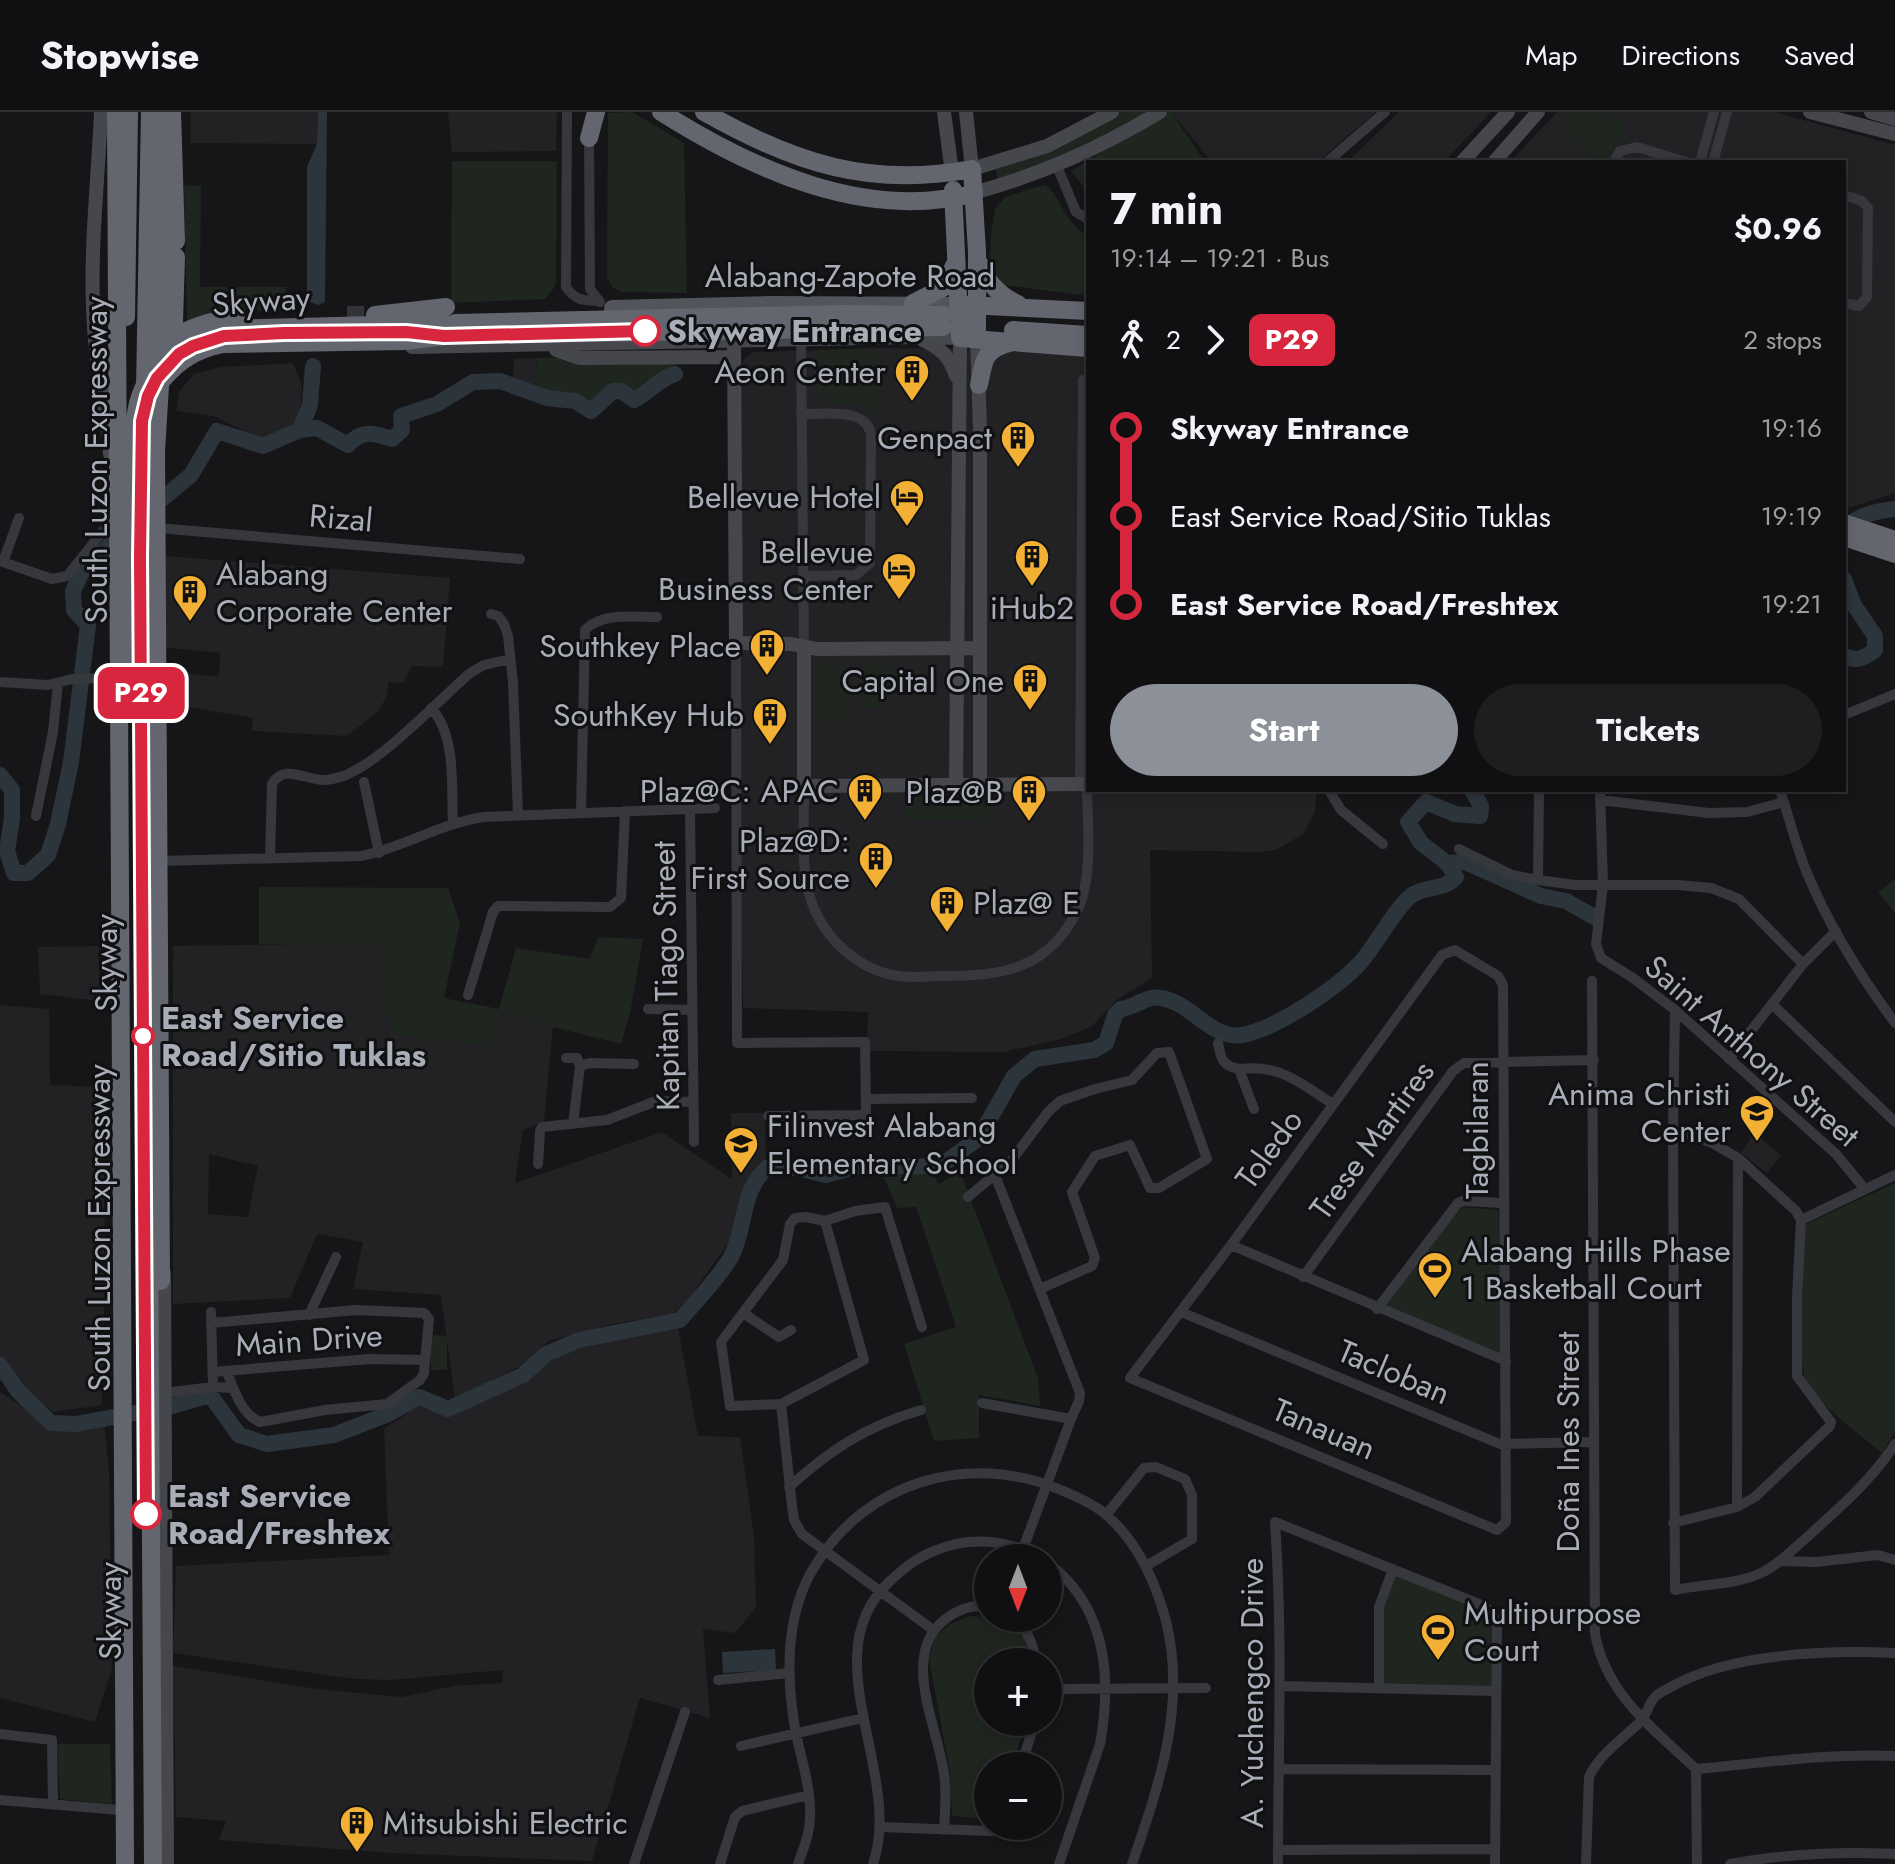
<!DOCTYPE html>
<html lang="en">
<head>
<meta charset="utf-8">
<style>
  :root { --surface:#101012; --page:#1e1e20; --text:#f1f3f6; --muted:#9c9d9f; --line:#303032; --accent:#8c9099 }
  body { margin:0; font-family:Jost,sans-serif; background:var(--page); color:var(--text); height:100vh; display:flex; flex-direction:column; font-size:30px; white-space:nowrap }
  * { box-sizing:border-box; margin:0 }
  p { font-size:26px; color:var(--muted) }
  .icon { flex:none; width:44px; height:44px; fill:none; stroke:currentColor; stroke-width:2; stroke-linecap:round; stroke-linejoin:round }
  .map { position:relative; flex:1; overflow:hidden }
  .sheet { position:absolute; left:1086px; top:48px; width:760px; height:632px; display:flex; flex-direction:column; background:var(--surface); border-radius:0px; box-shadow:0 4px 12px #0003,0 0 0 2px var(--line) }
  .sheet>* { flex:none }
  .badge { padding:0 16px; border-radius:12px; font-size:28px; line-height:52px }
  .needle { width:52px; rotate:180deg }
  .tools { position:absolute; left:974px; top:1432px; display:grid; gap:16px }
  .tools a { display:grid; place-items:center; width:88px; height:88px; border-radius:50%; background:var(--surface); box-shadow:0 4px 12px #0003,0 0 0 2px var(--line); font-size:40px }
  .map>.badge { position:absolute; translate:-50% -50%; box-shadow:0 0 0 4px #fff }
  .legs { display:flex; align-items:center; gap:12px; height:88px; padding:0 24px; font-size:26px }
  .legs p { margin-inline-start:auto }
  .headline { display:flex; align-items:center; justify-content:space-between; height:136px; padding:0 24px }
  h1 { font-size:44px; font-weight:700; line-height:60px }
  .primary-button { display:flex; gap:16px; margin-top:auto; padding:16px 24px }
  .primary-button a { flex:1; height:92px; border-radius:48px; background:var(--accent); color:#fff; font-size:32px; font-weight:700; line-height:92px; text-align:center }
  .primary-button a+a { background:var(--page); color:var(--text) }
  ul { padding:0 24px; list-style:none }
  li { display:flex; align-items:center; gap:28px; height:88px; font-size:30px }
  li i { display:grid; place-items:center; width:12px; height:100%; margin:0 10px; background:currentColor }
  li i::after { content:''; width:20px; height:20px; margin:-10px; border:6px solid; border-radius:50%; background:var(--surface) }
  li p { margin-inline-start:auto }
  li:first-child i { background:linear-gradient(#0000 50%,currentColor 0) }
  li:last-child i { background:linear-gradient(currentColor 50%,#0000 0) }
  header { display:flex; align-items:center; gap:48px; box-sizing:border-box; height:112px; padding:0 40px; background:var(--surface); border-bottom:2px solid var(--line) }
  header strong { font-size:38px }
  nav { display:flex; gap:44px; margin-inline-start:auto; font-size:28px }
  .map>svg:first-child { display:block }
</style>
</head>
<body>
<header>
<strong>Stopwise</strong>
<nav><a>Map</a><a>Directions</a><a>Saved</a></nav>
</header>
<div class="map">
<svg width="1895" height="1752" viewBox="0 0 1895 1752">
  <rect width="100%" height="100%" fill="#161618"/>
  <path fill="#222225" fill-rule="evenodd" d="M191 0H318L317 32 190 31Z
    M448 0H557L556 39 452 40Z
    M1171 0H1376L1317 50H1212Z
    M1399 0H1491L1444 50H1347Z
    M1557 0H1774L1895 33V381L1852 395H1844V50H1510Z
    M878 236 1022 238 1088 245V678H1317L1315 699 1303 722 1276 738 1256 740 1150 738 1152 866 1118 887 1091 915 1062 927 1003 940 867 939 868 900 743 896 740 700 741 254 745 245 753 240Z
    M536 246 539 280 513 269 514 247Z
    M293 251 302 274 300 301 296 313 264 329 214 304 176 299 179 280 194 262 221 255Z
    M165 444 450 466 443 555 412 554 403 571 388 570 387 583 379 599 347 624 252 619 253 606 175 593V560L219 565 220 541 162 535Z
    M387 831 389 922 499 897 553 915 544 1009 523 1018 515 1071 662 1020 732 1067 731 1001H765L766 1049 746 1068 739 1112 733 1125 686 1190 672 1202 613 1212 549 1229 520 1254 455 1287 441 1183 353 1177 363 1130 317 1122 290 1186 173 1192V834ZM209 1042 258 1054 248 1105 208 1102Z
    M99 834 100 889 40 882 38 835Z
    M0 893 49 897 50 973 103 975 105 1153 102 1293 54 1300 0 1261Z
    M1754 1021 1781 1043 1767 1061 1741 1041Z
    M678 1215 698 1324 740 1325 754 1424 756 1495 735 1521 703 1517 710 1606 640 1586 592 1749 391 1741 219 1728 226 1709 176 1705 173 1554 317 1577 402 1585 454 1574 502 1571 503 1558 391 1568 355 1567 173 1541 176 1454 389 1443 384 1317 418 1294 447 1303 510 1275 546 1242 575 1232Z
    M0 1280 51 1313 104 1309 109 1360 112 1556 95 1610 0 1586Z"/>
  <path fill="#1e261f" d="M632 0 684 31 687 181 621 180 612 175 607 165 608 1Z
    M1121 0H1150L1106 26 998 69 996 56 1084 22Z
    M1168 0H1171L1205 50H1088V80L1071 59Z
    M1574 0H1602L1604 5 1627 6 1625 17 1626 27 1613 33 1605 50H1596L1561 16Z
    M452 49H557L556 169 554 176 545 187 451 191Z
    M184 73 201 74 200 175H286L285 198C250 198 219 196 187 212Z
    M1044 73C1061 81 1062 111 1088 123V184L1004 173 990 156 991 122 995 97 1005 85Z
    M878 237 879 307 859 293 826 291 817 279 818 238Z
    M689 244 658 263 637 285 620 276H609L590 297 574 285 539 280 536 246Z
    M816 554H852L851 607H815Z
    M862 554H887L888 595H863Z
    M905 683H989V709H905Z
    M1895 767V801L1878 780Z
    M259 775 448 776 460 811 444 886 499 897 516 836 590 847 598 825 643 827 630 901 621 932 553 915 500 898 492 935 389 922 386 832H259Z
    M930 1058 939 1072 960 1059 1038 1266 1040 1294 979 1283V1326L934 1329 904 1232 956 1215 916 1095 897 1096 881 1059Z
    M1895 1071V1320L1882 1341C1859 1321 1820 1295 1806 1268 1796 1250 1803 1141 1804 1113Z
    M1463 1095 1498 1098 1503 1243 1384 1195 1458 1098Z
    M431 1223 447 1224V1258H431Z
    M1395 1458 1491 1501 1495 1577 1380 1574V1500Z
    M971 1504C1002 1505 1027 1514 1031 1550H988V1610H1025L1013 1654H988V1707L952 1704 950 1660 929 1547 936 1524 952 1511Z
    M57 1632H110L112 1692 60 1687Z"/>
  <path fill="#2c353c" d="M318 0H327L325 190 318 193 307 189V55L317 32Z
    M775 1537 776 1558 723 1561 722 1540Z"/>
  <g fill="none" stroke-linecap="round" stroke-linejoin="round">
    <path stroke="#2c353c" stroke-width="16" d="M300 318 310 293 313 254
      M151 396 191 363 217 319 263 334 300 318 317 316 348 333C362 317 374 321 392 327L402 318 401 304 437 292 473 270 500 269 547 286 575 289 591 299 613 279H621L634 288C651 280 656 268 675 262
      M1844 415C1861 403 1875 399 1895 397
      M1844 467 1854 493 1875 524V538C1865 546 1856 550 1844 544
      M0 663 12 678V706L7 739 14 761H28L48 743 58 712 71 650 88 513 74 498 73 479 82 460 124 419
      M1447 751 1465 750 1541 784 1566 789 1596 806
      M0 1253 18 1279 51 1311 76 1312 172 1294 206 1284 213 1287 239 1323 267 1332 334 1323 388 1302 419 1285 448 1297 523 1263 546 1242 579 1228 680 1208C697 1188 718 1167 731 1145 747 1115 740 1078 768 1055L798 1056 826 1063 854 1055 930 1054 947 1049 979 1026 1014 964 1035 947 1094 938 1106 931 1115 903 1121 897C1135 896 1146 883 1161 886 1191 890 1211 928 1242 923 1276 917 1337 876 1360 851 1373 837 1399 791 1412 783 1427 773 1444 779 1456 765L1447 751 1421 731 1408 710 1426 690 1455 702 1480 704 1481 694 1472 678"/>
    <path stroke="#333438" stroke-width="18" stroke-dasharray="18 9" stroke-linecap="butt" d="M347 203H364"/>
    <path stroke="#37383d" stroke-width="10" d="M567 0 566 175C575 188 583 189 598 189
      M589 22 590 177 600 190
      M1327 50 1385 0
      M1614 50 1620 39 1637 35 1686 50
      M1700 50 1714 0
      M1713 50 1727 0
      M1057 54 1076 100 1088 107
      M1844 83 1862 89 1868 96 1867 185 1859 194 1844 191
      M801 228 804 535
      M801 302C824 303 866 294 871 323L870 451 856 463 804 464
      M158 416 520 447
      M0 449 52 467 67 464 111 409
      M3 450 19 406
      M491 502 498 504 504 512 508 524 513 571 518 702
      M736 531 737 931 865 930 866 1003 768 1004
      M0 570 48 573 72 567 112 566
      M431 596C457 624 451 675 453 712
      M1844 603 1895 582
      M364 670 379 741
      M1080 672 1083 268
      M804 674C805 714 798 764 816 801 830 830 857 854 888 862 905 867 926 864 943 864 1001 864 1048 858 1077 799 1094 765 1087 710 1087 672
      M1329 678 1341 698 1383 732
      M1600 678 1603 773 1596 832 1601 846 1633 866 1675 898 1836 1042 1864 1076
      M1780 678C1789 705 1796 734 1807 761 1829 814 1861 865 1895 911
      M1600 688 1709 701 1747 700 1784 690
      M690 697 694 1030
      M581 700 585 518C602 500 634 505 657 505
      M36 704 53 620 58 571
      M1459 737 1512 763 1538 768 1575 773H1678L1711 776 1739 787 1803 852
      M270 746 272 672C283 652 304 667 322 668 330 668 338 666 346 663 384 647 437 590 470 561L484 553 510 547
      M160 749 361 744C403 736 441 711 484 705L715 696
      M1538 768 1539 678
      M1455 838 1498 864 1503 873 1506 1410 1497 1418 1130 1266 1231 1133 1442 843Z
      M1592 869 1595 1522C1607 1584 1653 1616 1696 1657L1697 1752
      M468 883 493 800 498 794 610 795 621 786 625 699
      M1772 892 1895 1010
      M648 897 692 898
      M1675 898 1673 1017 1675 1478C1703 1472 1735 1473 1761 1461 1777 1454 1791 1439 1805 1427 1837 1398 1871 1369 1895 1332
      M1218 931C1221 947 1222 954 1239 957
      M566 946H577L580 954
      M1729 947 1803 852 1836 819
      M866 987 972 986
      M1254 997 1239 957C1281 952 1300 971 1333 992
      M573 1012 580 954 590 951 634 952
      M1673 1017 1712 1031 1738 1046 1796 1099 1801 1108 1797 1186V1264L1831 1310 1830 1314 1755 1385 1737 1395 1673 1411
      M538 1052 540 1019 542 1015 607 1008 656 989 693 990
      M995 1063 1080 1281 1079 1289 1071 1307 1023 1437
      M968 1085 1011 1049 1048 1000 1060 989 1095 977 1132 968 1157 941 1169 940 1207 1047 1159 1076H1150L1130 1033 1095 1044 1072 1080 1095 1146 1092 1154 1040 1177
      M806 1105 825 1109 864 1248 781 1292 730 1294 721 1230 783 1148 790 1112 795 1106Z
      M1801 1108 1895 1063
      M825 1109 855 1099 885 1095 922 1215
      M1231 1133 1506 1249
      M1303 1165 1453 959 1464 951 1594 948
      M1377 1197 1458 1091 1463 1089 1502 1091
      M211 1200 213 1275
      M1181 1200 1500 1332 1593 1330
      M743 1201 779 1225 791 1218
      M309 1203 336 1145
      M211 1211 356 1198 424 1201 429 1207 424 1261 420 1268 387 1292 325 1298 260 1310C242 1303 233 1276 227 1260
      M213 1260 370 1247 425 1248
      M164 1281 213 1275 233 1276
      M982 1291 1071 1307
      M781 1292 792 1394 794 1408 802 1422 932 1517
      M789 1375C831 1337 867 1314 921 1298
      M1737 1395 1738 1046
      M1106 1403 1144 1356 1156 1355 1185 1367 1192 1383V1427L1146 1454
      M1779 1449 1816 1450 1878 1443 1895 1448
      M1048 1451C1107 1495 1112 1565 1100 1632L1059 1752
      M1013 1506C1028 1518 1033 1531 1036 1550
      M718 1568 789 1561
      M1281 1574 1495 1579
      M1379 1576V1495L1393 1457
      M1048 1577 1206 1576
      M0 1622 52 1628 53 1692
      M741 1634 863 1606
      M1021 1654 1035 1610
      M1279 1657 1495 1658
      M1696 1657C1763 1651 1828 1641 1895 1644
      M0 1688 119 1698
      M881 1715 991 1719 1000 1717 1001 1714
      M944 1718C945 1699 947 1681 944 1662 938 1613 895 1535 953 1502 963 1496 976 1492 988 1495
      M1278 1738 1495 1737
      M634 1752 685 1600
      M720 1752 735 1705 742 1699 809 1683
      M798 1752C803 1737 810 1722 810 1705 811 1677 802 1649 796 1622 786 1567 784 1506 813 1457 865 1369 969 1339 1061 1378 1075 1384 1092 1391 1104 1401 1137 1428 1155 1468 1166 1509 1187 1594 1159 1673 1132 1752
      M873 1752C904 1661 811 1544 889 1470 903 1457 916 1446 934 1439 969 1424 1007 1427 1039 1446
      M1278 1752C1278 1638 1283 1524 1275 1410L1484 1494 1492 1500 1497 1512 1495 1752
      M1586 1752 1589 1665C1599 1643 1621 1628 1639 1611 1647 1604 1648 1592 1655 1585 1658 1581 1666 1578 1671 1575 1729 1541 1829 1538 1895 1541
      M1730 1752C1785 1742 1839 1739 1895 1742"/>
    <path stroke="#45474d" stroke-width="14" d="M101 0C98 72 89 142 94 214 96 257 108 299 110 342
      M944 0 952 61
      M966 0 972 57 1047 34 1112 0
      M1810 0 1895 22
      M1871 0 1895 7
      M1462 50 1508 0
      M1494 50 1538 0
      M974 81C1044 61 1098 37 1160 0
      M977 227 980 317V673
      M923 228C941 236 950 245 956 264
      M734 229 736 531 791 532 817 537 980 536
      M412 235 916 225 960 226 956 673
      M556 238 579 246 734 245
      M804 535V674L1088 672
      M164 1161 167 1752"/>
    <path stroke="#53555c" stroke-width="16" d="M612 196 771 192 959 193"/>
    <path stroke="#63666e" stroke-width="18" d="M172 0 176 129
      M661 0C751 57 866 110 974 81
      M704 0C794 51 869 76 972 57L977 140V227
      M589 26 596 0
      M953 78 960 226 1088 236
      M979 151C987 170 999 184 1018 192
      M913 191 943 176 955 152
      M967 193 1088 199
      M375 203 446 195
      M126 205 129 0
      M455 211 843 202 943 203
      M224 217 444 211
      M1013 218 1088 223
      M455 223 943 215
      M171 227C191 215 212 208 236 206
      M170 232 174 210 176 145
      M979 273C984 249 983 238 1009 231
      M145 277 150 0
      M155 277C174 252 192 238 223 232L406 229 444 224
      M144 307 153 1752
      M156 339 161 1169
      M1844 411 1895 428
      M1844 425 1895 442"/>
    <path stroke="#63666e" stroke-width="18" d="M116 0 125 1752
      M156 339 163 225V0
      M134 573 132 362C135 344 134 328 135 311 138 260 176 226 224 217"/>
  </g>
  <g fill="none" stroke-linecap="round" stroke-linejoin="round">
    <defs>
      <path id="line-1" d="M146 1402 140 445 142 309 148 284 157 266 179 242 193 234 224 224 284 221 406 220 444 224 645 219"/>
    </defs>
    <use href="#line-1" stroke="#fff" stroke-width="18"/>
    <use href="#line-1" stroke="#d7263d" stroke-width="12"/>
  </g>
  <defs>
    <symbol id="building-pin" viewBox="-11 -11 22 30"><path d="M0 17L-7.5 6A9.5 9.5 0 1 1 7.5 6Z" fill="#f2b134" stroke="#111113"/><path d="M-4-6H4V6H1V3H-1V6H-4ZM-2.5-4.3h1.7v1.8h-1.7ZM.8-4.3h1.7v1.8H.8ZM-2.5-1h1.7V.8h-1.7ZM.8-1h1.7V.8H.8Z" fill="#111"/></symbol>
    <symbol id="hotel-pin" viewBox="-11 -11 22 30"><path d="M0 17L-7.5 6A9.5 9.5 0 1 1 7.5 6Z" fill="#f2b134" stroke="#111113"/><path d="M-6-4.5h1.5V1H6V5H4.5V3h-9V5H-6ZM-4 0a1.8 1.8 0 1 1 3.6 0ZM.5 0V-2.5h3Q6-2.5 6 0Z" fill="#111"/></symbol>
    <symbol id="school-pin" viewBox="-11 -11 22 30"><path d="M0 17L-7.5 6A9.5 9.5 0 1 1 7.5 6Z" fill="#f2b134" stroke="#111113"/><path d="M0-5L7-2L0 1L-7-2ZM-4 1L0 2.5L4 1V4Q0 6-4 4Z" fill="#111"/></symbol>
    <symbol id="stadium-pin" viewBox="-11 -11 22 30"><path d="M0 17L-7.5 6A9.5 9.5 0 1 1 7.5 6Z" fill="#f2b134" stroke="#111113"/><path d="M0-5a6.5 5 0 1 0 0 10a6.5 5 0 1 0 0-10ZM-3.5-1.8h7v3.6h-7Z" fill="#111"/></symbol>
  </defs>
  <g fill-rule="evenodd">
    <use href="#building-pin" x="892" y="240" width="40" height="54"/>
    <use href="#building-pin" x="998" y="306" width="40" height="54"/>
    <use href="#hotel-pin" x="887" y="365" width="40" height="54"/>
    <use href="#building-pin" x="1012" y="425" width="40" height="54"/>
    <use href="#hotel-pin" x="879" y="438" width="40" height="54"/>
    <use href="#building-pin" x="170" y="460" width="40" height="54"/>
    <use href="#building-pin" x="747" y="514" width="40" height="54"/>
    <use href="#building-pin" x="1010" y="549" width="40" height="54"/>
    <use href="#building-pin" x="750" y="583" width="40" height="54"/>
    <use href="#building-pin" x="845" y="659" width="40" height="54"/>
    <use href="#building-pin" x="1009" y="660" width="40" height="54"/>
    <use href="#building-pin" x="856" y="727" width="40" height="54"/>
    <use href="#building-pin" x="927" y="771" width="40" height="54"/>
    <use href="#school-pin" x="1737" y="980" width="40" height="54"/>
    <use href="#school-pin" x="721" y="1012" width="40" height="54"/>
    <use href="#stadium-pin" x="1415" y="1137" width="40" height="54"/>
    <use href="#stadium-pin" x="1418" y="1499" width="40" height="54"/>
    <use href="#building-pin" x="337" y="1691" width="40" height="54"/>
  </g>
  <g fill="#fff" stroke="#d7263d" stroke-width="4">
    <circle cx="645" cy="219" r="14"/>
    <circle cx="143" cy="924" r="10"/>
    <circle cx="146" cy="1402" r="14"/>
  </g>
  <g text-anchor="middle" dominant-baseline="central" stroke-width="6" stroke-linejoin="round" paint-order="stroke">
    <g font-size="32" fill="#a8adb8" stroke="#111113">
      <text x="850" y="164">Alabang-Zapote Road</text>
      <text transform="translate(261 189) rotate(-4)">Skyway</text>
      <text transform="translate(96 348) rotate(-90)">South Luzon Expressway</text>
      <text transform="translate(341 406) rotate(5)">Rizal</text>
      <text transform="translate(106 851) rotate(-90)">Skyway</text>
      <text transform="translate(666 864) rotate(-91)">Kapitan Tiago Street</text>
      <text transform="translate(1752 939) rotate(41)">Saint Anthony Street</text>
      <text transform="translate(1477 1018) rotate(-90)">Tagbilaran</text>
      <text transform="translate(1372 1028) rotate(-54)">Trese Martires</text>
      <text transform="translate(1269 1037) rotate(-54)">Toledo</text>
      <text transform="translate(99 1116) rotate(-90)">South Luzon Expressway</text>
      <text transform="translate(309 1228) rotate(-4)">Main Drive</text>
      <text transform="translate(1394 1260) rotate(23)">Tacloban</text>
      <text transform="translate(1324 1317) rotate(23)">Tanauan</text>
      <text transform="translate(1568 1330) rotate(-90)">Doña Ines Street</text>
      <text transform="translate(110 1499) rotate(-90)">Skyway</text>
      <text transform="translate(1252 1581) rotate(-90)">A. Yuchengco Drive</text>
    </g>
    <g font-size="32" font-weight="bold" fill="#a8adb8" stroke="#111113" text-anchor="start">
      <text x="667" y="219">Skyway Entrance</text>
      <text x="161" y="906">East Service<tspan x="161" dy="37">Road/Sitio Tuklas</tspan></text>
      <text x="168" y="1384">East Service<tspan x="168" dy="37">Road/Freshtex</tspan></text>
    </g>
    <g font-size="32" fill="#a8adb8" stroke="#111113" text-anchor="end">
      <text x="886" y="260">Aeon Center</text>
      <text x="992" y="326">Genpact</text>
      <text x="881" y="385">Bellevue Hotel</text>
      <text x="873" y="440">Bellevue<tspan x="873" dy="37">Business Center</tspan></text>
      <text x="216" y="462" text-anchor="start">Alabang<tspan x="216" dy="37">Corporate Center</tspan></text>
      <text x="1032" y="496" text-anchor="middle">iHub2</text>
      <text x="741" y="534">Southkey Place</text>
      <text x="1004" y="569">Capital One</text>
      <text x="744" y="603">SouthKey Hub</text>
      <text x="839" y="679">Plaz@C: APAC</text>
      <text x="1003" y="680">Plaz@B</text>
      <text x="850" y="729">Plaz@D:<tspan x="850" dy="37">First Source</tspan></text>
      <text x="973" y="791" text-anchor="start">Plaz@ E</text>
      <text x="1731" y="982">Anima Christi<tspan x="1731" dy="37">Center</tspan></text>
      <text x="767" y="1014" text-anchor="start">Filinvest Alabang<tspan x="767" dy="37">Elementary School</tspan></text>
      <text x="1461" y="1139" text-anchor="start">Alabang Hills Phase<tspan x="1461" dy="37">1 Basketball Court</tspan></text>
      <text x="1464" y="1501" text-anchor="start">Multipurpose<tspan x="1464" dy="37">Court</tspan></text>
      <text x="383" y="1711" text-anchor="start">Mitsubishi Electric</text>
    </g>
  </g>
</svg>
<div class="tools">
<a><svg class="needle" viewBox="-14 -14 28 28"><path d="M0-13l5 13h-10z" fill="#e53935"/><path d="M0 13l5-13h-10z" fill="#9c9d9f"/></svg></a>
<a>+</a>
<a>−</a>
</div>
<b class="badge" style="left:141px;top:581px;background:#d7263d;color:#fff">P29</b>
<section class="sheet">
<div class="headline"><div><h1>7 min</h1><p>19:14 – 19:21 · Bus</p></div><b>$0.96</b></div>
<div class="legs"><svg class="icon" aria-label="walk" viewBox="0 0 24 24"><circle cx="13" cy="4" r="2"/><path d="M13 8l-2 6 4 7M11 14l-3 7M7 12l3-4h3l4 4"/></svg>2<svg class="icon" aria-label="forward" viewBox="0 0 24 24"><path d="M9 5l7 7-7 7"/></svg><b class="badge" style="background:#d7263d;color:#fff">P29</b><p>2 stops</p></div>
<ul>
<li><i style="color:#d7263d"></i><b>Skyway Entrance</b><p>19:16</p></li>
<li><i style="color:#d7263d"></i><span>East Service Road/Sitio Tuklas</span><p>19:19</p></li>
<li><i style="color:#d7263d"></i><b>East Service Road/Freshtex</b><p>19:21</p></li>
</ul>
<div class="primary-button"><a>Start</a><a>Tickets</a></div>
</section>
</div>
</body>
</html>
